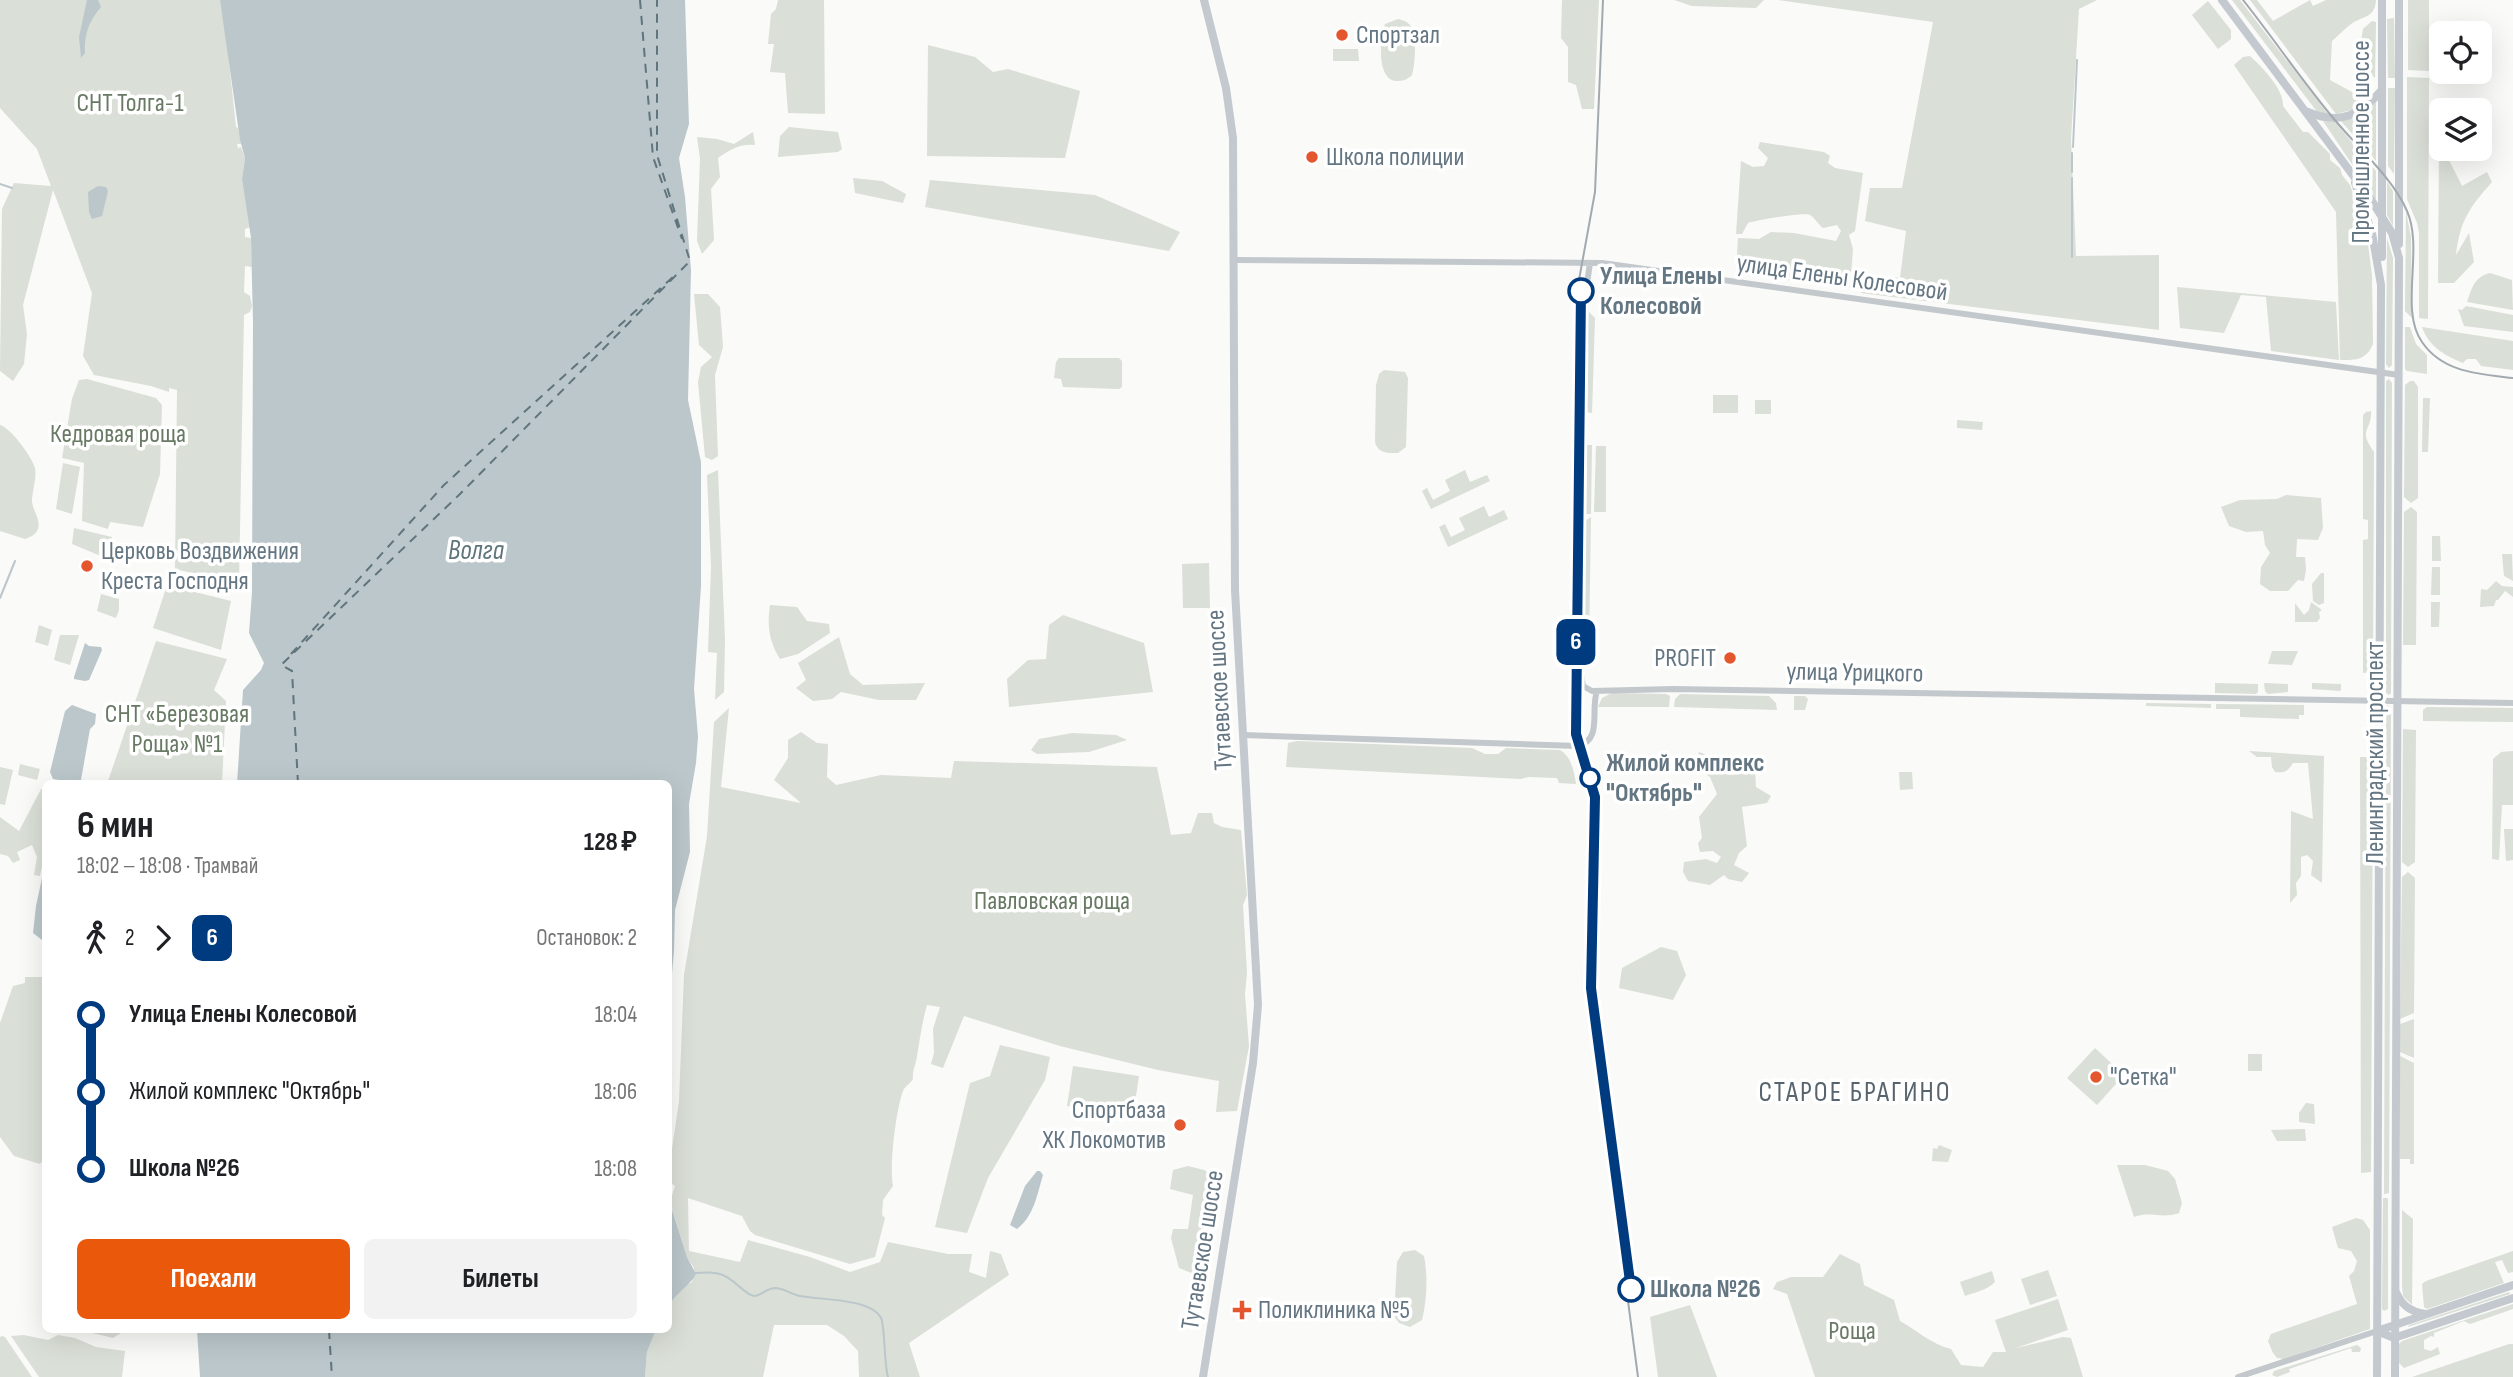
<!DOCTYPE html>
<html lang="ru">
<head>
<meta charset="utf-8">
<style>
  :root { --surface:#fff; --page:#f2f2f2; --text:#202124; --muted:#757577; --accent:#ea580c }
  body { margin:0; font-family:"Sofia Sans Condensed",sans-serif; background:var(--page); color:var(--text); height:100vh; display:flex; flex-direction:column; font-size:26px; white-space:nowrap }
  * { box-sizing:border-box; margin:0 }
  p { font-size:23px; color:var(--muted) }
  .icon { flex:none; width:38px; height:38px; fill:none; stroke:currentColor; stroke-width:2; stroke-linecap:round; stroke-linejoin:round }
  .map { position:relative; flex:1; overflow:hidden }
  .panel { position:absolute; left:42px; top:780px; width:630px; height:553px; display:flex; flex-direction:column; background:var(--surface); border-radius:10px; box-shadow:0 7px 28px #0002 }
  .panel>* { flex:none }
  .badge { padding:0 14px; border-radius:10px; font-size:24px; line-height:46px }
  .controls { position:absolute; left:2429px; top:21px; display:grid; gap:14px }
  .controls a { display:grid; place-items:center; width:63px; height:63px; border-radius:10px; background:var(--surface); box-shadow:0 7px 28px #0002; font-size:35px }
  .map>.badge { position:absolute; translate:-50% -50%; box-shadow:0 0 0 4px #fff }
  .legs { display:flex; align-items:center; gap:10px; height:77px; padding:0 35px; font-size:23px }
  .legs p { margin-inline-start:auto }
  .headline { display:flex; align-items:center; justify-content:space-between; height:119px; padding:0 35px }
  h1 { font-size:38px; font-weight:700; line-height:52px }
  .cta { display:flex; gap:14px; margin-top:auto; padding:14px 35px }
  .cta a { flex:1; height:80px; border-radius:10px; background:var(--accent); color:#fff; font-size:28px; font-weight:700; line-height:80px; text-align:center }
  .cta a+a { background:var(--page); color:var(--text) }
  ul { padding:0 35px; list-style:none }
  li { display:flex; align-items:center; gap:24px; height:77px; font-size:26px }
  li i { display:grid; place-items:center; width:10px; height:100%; margin:0 9px; background:currentColor }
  li i::after { content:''; width:18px; height:18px; margin:-9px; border:5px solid; border-radius:50%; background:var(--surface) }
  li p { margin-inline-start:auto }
  li:first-child i { background:linear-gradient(#0000 50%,currentColor 0) }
  li:last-child i { background:linear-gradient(currentColor 50%,#0000 0) }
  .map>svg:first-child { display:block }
</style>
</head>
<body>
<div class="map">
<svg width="2513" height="1377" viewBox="0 0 2513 1377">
  <rect width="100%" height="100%" fill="#fafaf8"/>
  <path fill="#dadfd7" d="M0 0H220L226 34 236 127 238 128 241 144H237L238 148 241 147 245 158 242 179 250 227 245 229V237L251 238 252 267 245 266 244 292 250 296 252 306 250 312 244 315 239 584 175 569 177 390 169 388V392L151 386 94 375 83 356 92 293 53 190 23 305 27 334 24 364 13 381 0 371 2 209 14 183 51 186 37 149 0 108Z
    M778 0H824L825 114 788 113 785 73 770 72 774 44H768L771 14 776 9Z
    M1562 0H1599L1594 109H1582L1576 85 1568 82V47L1561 38Z
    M1674 0H1764L1756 8 1692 6Z
    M1778 0H2097L2079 9 2071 139 2076 256 2159 255V330L1861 293V274L1900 278 1906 231 1865 221 1870 188H1902L1933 22Z
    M2232 0H2240L2328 114 2318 113Z
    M2250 0H2257L2273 21 2310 0 2313 6 2326 0H2376C2375 16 2366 16 2354 22 2346 27 2339 35 2332 41L2330 80 2365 99 2366 102 2359 108 2336 114Z
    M2408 0H2429V71L2408 70Z
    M2208 1 2231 30V39L2218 49 2192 15Z
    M2394 18 2395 78H2388L2387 19Z
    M1398 19C1402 20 1406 21 1409 24 1418 32 1415 65 1412 75 1407 80 1403 81 1396 81 1376 79 1380 37 1385 24Z
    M2372 21 2376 22 2375 78 2361 65 2360 47 2363 29Z
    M928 45 975 57 993 72 1008 69 1080 91 1065 158 927 156Z
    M1333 49H1358L1359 61H1333Z
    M2250 56C2262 67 2284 89 2283 106L2303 132H2308L2330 154V160L2340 168 2342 175 2350 185 2366 229 2372 275 2373 344C2366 360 2357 360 2340 360L2336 212 2234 65 2243 57Z
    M2407 77 2429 78 2428 319 2419 318V233L2417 223 2407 199Z
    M2388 88H2395L2394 174 2388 166Z
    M2376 102V161L2341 121 2360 115Z
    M2323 121 2335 122 2376 171V200Z
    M789 127 838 132 842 149 838 152 778 157 780 136Z
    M753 132 755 145C741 143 729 150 718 158L720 177 711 189 714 240 702 254 697 241 700 159 697 137 717 139 734 144Z
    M1760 142 1824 152 1830 156 1828 163 1835 168 1863 173 1855 231 1849 235 1853 249 1850 288 1747 275 1736 270 1738 238 1759 239 1771 232 1794 233 1836 241 1841 231 1837 225 1823 228C1818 224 1815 218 1810 215 1805 212 1756 220 1748 223L1742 234H1736L1741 161 1753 167 1764 166 1768 158 1758 148Z
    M2439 148 2441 152 2447 156 2462 186 2487 172 2492 182C2469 208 2460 221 2456 255L2469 233 2474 262 2454 283H2438Z
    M853 178 882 181 906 194 903 203 855 193Z
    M930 180 1095 195 1180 232 1169 251 925 207Z
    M2387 182 2393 191V226L2387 215Z
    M2406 211 2411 237 2412 318 2405 311Z
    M2387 238 2393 258 2392 365 2389 368 2386 364Z
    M2490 273 2512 280 2513 310 2467 302C2472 288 2474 277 2490 273Z
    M2177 287 2336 302 2339 360 2271 351 2266 297 2241 295 2224 333 2180 328Z
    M694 294H708L720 307 723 347 715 375 718 456 712 460 705 457 698 382 701 367 712 357 699 345Z
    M2466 306 2513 315V332L2464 326 2458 309 2462 310Z
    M1587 310 1595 318 1592 413 1586 412Z
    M2405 327H2410L2416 344 2427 355V374L2407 371 2405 369Z
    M2422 327 2513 341V370L2481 366 2476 359H2467L2463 363C2444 355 2429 347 2422 327Z
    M1059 358H1119L1122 361V387L1119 389 1063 387 1061 379 1054 378 1056 362Z
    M1384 370 1405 372 1408 378 1406 447 1398 453C1388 453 1378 454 1375 442L1376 385 1379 374Z
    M87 379 156 398 162 405 160 474 143 527 110 522 108 529 82 521 84 463 62 458 72 399 79 380Z
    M2389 379 2392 383 2391 693 2389 695 2386 693V381Z
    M2410 381H2414L2418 387V498L2411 503 2404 497 2405 385Z
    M1713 395H1738V413H1713Z
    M2423 398H2430L2428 452H2422Z
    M1755 400H1771V414H1755Z
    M2371 411C2372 432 2357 428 2374 452L2373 667 2371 672 2363 673V540L2368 539V520L2363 519V415L2366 412Z
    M1957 420 1983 422 1982 430 1957 428Z
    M0 425C11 428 32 457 35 468 37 478 32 491 32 502 33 510 41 521 38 529 36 535 30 537 25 539L0 531Z
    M1585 445H1592L1591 514H1584Z
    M1596 446H1606V512H1594Z
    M63 463 80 467 72 514 56 509Z
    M718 470 725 640 724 692 715 700 717 653 708 652 711 567 707 475Z
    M1465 470 1470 482 1487 475 1490 481 1431 509 1422 491 1427 488 1433 500 1450 491 1445 480Z
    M2286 495 2321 498 2323 528 2318 540 2297 539 2296 557H2305L2306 570 2304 581 2298 580 2288 591H2270L2260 584 2261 567 2270 553 2265 545 2263 531 2246 532 2229 526 2221 507 2240 500 2277 499Z
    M1484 506 1489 517 1504 510 1508 519 1448 547 1439 527 1445 524 1451 537 1465 530 1459 518Z
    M2411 507 2417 512 2416 645H2403L2404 512Z
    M1591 517 1589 644H1584L1585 521Z
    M74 528 112 537 108 559 72 544Z
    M2432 536H2440L2441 561H2432Z
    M2502 554H2512L2513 581 2504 576Z
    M1209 563 1210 608H1183L1182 564Z
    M2432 567H2440V595H2431Z
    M2321 573H2324V603L2319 605 2313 601 2312 584Z
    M2496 581 2502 586 2513 587V597L2505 591 2498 600H2496L2494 606 2480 607 2481 589 2487 590Z
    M167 585 231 601 221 650 153 628Z
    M101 594 119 599V610L116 618 97 611Z
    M2311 602 2322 610 2319 612 2320 618 2317 622H2295V603L2304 615 2309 610Z
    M2431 602H2440L2439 627H2431Z
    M770 605 797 607 807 621 829 624 830 633 798 654 780 659C769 641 767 626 770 605Z
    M1063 615 1144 643 1153 692 1009 707 1007 679 1028 660 1046 659 1049 625Z
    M39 625 52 630 48 646 35 642Z
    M60 635H79L70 665 54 660Z
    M839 637 850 674 863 685 925 683 916 700H879L841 692 832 699 813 701 796 688 806 680 798 663Z
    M156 641 227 659 214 690 226 701 222 784H107Z
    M2272 651H2298L2292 665 2268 664Z
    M2215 683 2258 684V692L2256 694 2215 693Z
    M2264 683 2288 684V692L2268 694 2265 691Z
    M2312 683 2341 684V690L2340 691 2312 689Z
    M1612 693 1666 694 1670 696 1669 707H1598L1602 698Z
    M1680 694 1769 696 1776 703 1777 710 1674 707 1675 699Z
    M1794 696H1805L1808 699 1805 710H1794Z
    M2146 703 2211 704V708L2146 706Z
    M2216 704 2304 705V715H2299V719L2240 717V709H2216Z
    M2388 705 2391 708 2389 1193 2384 1194 2386 708Z
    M2427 707 2513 708V722L2423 721V710Z
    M729 708 721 787 801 803 774 780 788 758V740L801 732 817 743 828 744 827 777 836 785 881 775 951 778 954 761 1157 767 1171 835 1191 833 1198 813H1212L1214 823 1222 827 1241 830 1247 895 1243 905 1247 973 1245 994 1249 1046 1237 1111 1216 1112 1219 1081 1158 1070 1060 1046 964 1016 943 1068 931 1064 934 1053 933 1029 940 1007 927 1005C922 1023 920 1038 917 1056 916 1065 912 1070 913 1079 910 1084 905 1086 903 1091 896 1110 889 1166 893 1186L883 1200 882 1215 885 1218 875 1257 850 1264 755 1235 750 1231 742 1216 688 1198 689 1251 740 1262 748 1240 810 1257 850 1272 880 1262 888 1242 948 1254H972L969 1272 986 1278 990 1251 1001 1254 1009 1275 909 1343 920 1377H859L858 1351 844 1336 827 1325H774L763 1377H645L647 1352 656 1330H668C669 1305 669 1294 692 1282L694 1268 687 1257 670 1202 675 1186 671 1183 672 1149 679 1101 684 975 707 836 714 722Z
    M2403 729 2416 730 2415 862 2408 867 2402 862Z
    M1072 733 1116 735 1127 740 1089 752 1037 754 1031 750 1039 739Z
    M1297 741 1472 748 1485 754H1498L1506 748 1560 750C1571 756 1574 771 1576 784L1559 783 1557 778 1528 777 1521 779 1286 767 1288 743Z
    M2249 751 2324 756 2322 883 2311 875 2313 861 2307 855 2301 857V876L2296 883 2297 895 2290 903 2291 811 2313 819 2308 763H2293C2288 771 2285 773 2275 772L2272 767 2271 757H2257Z
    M2513 751V805H2502L2499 860 2492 859 2493 759 2501 752Z
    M1699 752 1717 759 1721 773 1732 775 1755 771 1756 787 1771 796 1767 803 1742 807 1747 846 1739 853 1734 865 1749 873 1742 882 1728 879 1724 875 1710 885 1688 881 1683 872 1684 862 1706 859 1717 863 1721 857 1713 851 1700 852 1698 843 1702 838 1699 817 1717 794 1710 777 1694 766Z
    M2360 757H2373L2371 1172 2361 1173Z
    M20 764 40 769 37 780 18 775Z
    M0 767 13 770 5 805 0 804Z
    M1899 772H1912L1913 789 1900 790Z
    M41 789H45V853L40 876 34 875 37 857 32 845 17 852 20 860 13 863 8 856 0 854V817L19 831Z
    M2504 829H2513V860L2506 861Z
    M2408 872 2415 878 2414 1013 2400 1019 2402 877Z
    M1661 947 1677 951 1686 975 1673 1000 1619 988 1622 968Z
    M25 977H45L46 1157 40 1164 14 1156 0 1137V1023L13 986 25 983Z
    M2414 1019V1058L2400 1052V1024Z
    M1000 1045 1050 1057 1045 1080 988 1178 967 1233 935 1227 970 1083 990 1076Z
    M2095 1048 2124 1075 2097 1105 2067 1078Z
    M2248 1054H2262V1071H2248Z
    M2400 1056 2414 1063V1164H2410V1159H2400Z
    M1073 1066 1139 1076 1133 1116 1067 1106Z
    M2306 1103 2314 1104 2315 1124 2299 1122V1113Z
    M2305 1129 2306 1141H2277L2271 1130Z
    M1939 1145 1952 1150 1948 1162 1932 1161 1933 1148 1937 1149Z
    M2117 1165H2145L2168 1171 2175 1179 2182 1203 2179 1213C2162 1219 2151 1211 2134 1217Z
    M1188 1166 1204 1170 1220 1179 1201 1277 1179 1268 1171 1238 1173 1229H1188L1193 1195 1170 1189 1173 1170Z
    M2383 1198H2388V1309L2384 1311 2382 1309Z
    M2402 1210 2413 1219 2412 1305 2403 1296 2402 1286Z
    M2356 1218 2363 1220 2370 1230V1329L2284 1359 2277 1358 2273 1353 2268 1341 2271 1334 2357 1304 2349 1276 2354 1271 2357 1261 2351 1251 2338 1248 2332 1227Z
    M1415 1250 1424 1256C1428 1276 1427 1300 1422 1320L1410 1327 1399 1323 1394 1316 1397 1262 1403 1252Z
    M2513 1251V1272L2508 1273 2502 1260 2495 1262 2504 1283 2427 1309 2424 1307 2422 1284 2426 1281Z
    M1840 1254 1860 1264 1864 1285 1894 1300 1900 1321C1916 1330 1933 1345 1951 1349L1961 1365 1983 1367 1993 1352H2006L1995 1320 2058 1299 2068 1330 2016 1348 2063 1337 2071 1338 2083 1377H1815L1787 1294 1773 1289 1777 1282 1791 1277H1823Z
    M2048 1270 2057 1296 2030 1305 2021 1279Z
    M1992 1271 1995 1282C1987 1290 1976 1292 1965 1296L1960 1282Z
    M2509 1292 2510 1294 2408 1327 2409 1325Z
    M2513 1304V1309L2470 1324 2464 1321 2434 1333V1337L2431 1336 2424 1340V1349L2431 1351 2438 1347 2440 1354 2404 1368 2399 1363V1344L2402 1341Z
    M1690 1305 1717 1377H1658L1650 1317Z
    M80 1330H126L113 1338Z
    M24 1335 48 1340 58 1335 75 1338 96 1347 125 1351 122 1377H39L11 1336Z
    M2 1336 5 1337 32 1377H0V1337Z
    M2509 1344H2513V1377H2412Z
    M2357 1345 2361 1348 2360 1352H2352L2351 1348 2289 1369 2290 1372 2277 1377 2272 1375 2274 1371Z"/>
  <path fill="#bbc7cb" d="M87 0H98L101 7C89 21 84 34 85 53L81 58 79 37Z
    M220 0H685L689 124 679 158 685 197 691 270 688 400 701 462V586L694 689 698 737 696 763 689 804 690 852 675 910 674 951 669 1006 668 784H237L243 690 261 670 264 663 249 633 252 592 253 323 251 238 242 179 245 158 240 140Z
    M98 186 106 187 108 191 102 216 92 219 89 212 88 192Z
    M85 643 89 646 101 647 102 650 89 680 85 681 74 679V677Z
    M72 705 96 714 95 724 90 729 81 780 76 783 53 779 50 772 65 711Z
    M45 864 46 937 42 940 33 933 36 906Z
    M1037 1171H1040L1043 1175C1037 1195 1034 1216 1017 1229L1010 1225 1025 1186Z
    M669 1200 687 1257 696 1274C690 1286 676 1292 669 1306Z
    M197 1330H656L647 1352 645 1377H200Z"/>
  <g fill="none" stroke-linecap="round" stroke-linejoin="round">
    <path stroke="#bbc7cb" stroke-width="2" d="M2073 147 2077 60
      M2072 172V153
      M0 184 12 188
      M2072 257V178
      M0 598 15 561
      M694 1273C703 1273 711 1271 720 1274 733 1277 747 1297 755 1296 762 1295 765 1289 775 1288 783 1288 791 1294 800 1296 819 1300 871 1298 881 1318 885 1325 884 1364 888 1377"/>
    <path stroke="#60757c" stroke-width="2" stroke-dasharray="9 7" stroke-linecap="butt" d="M640 0 653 157 682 239
      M291 654 444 485 675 275
      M298 784 292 671 281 665 460 494 690 261 657 155V0
      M329 1330 332 1377"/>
    <path stroke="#c3c8cc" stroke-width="6" d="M1235 260 1602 263 2399 375
      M1590 263 1586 290 1580 669 1583 686 1592 691 1673 689 2513 703
      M1243 735 1578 746C1603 740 1590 710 1597 691
      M2238 1377 2377 1331"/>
    <path stroke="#c3c9ce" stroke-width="8" d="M2222 0 2370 198 2392 233 2399 258 2395 1377
      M2308 112C2341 126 2361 114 2382 90
      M2355 183 2372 233 2381 285 2377 1377
      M2399 244V0
      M2382 257V0
      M2396 1292C2402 1306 2411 1312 2426 1314
      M2377 1331 2394 1338 2513 1298
      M2377 1331 2513 1285
      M1203 1377 1253 1063 1258 1005 1235 590 1233 138 1226 88 1204 0"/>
    <path stroke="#a2aab0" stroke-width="2" d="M1603 0 1595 192 1577 291 1572 736 1591 798 1588 919 1589 1005 1638 1377
      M2243 0C2274 39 2302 81 2334 119 2357 147 2393 178 2407 211 2424 249 2399 310 2422 342 2443 373 2480 374 2513 378"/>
  </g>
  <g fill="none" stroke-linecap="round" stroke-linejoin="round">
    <defs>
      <path id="line-1" d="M1581 291 1576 734 1595 797 1591 988 1631 1289"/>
    </defs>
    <use href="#line-1" stroke="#fff" stroke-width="16"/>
    <use href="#line-1" stroke="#003b80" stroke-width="10"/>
  </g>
  <g fill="#e4572e" stroke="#fff" stroke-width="2.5">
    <circle cx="1342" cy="35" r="7"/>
    <circle cx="1312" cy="157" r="7"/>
    <circle cx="87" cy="566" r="7"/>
    <circle cx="1730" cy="658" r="7"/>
    <circle cx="2096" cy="1077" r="7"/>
    <circle cx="1180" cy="1125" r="7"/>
    <path d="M1238.5 1299.5h7v7h7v7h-7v7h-7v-7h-7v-7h7z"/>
  </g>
  <g fill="#fff" stroke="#003b80" stroke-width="3.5">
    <circle cx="1581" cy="291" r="12"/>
    <circle cx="1590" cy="778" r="9"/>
    <circle cx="1631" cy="1289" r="12"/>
  </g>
  <g text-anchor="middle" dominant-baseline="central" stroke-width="7" stroke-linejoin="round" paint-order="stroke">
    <g font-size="26" fill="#657683" stroke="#fff" text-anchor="start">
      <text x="1356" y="35">Спортзал</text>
      <text x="1326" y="157">Школа полиции</text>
      <text x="101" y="551">Церковь Воздвижения<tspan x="101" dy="30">Креста Господня</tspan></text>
      <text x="1716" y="658" text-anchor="end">PROFIT</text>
      <text x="2110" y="1077">"Сетка"</text>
      <text x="1166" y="1110" text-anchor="end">Спортбаза<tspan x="1166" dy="30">ХК Локомотив</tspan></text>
      <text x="1258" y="1310">Поликлиника №5</text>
    </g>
    <g font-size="26" fill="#687a64" stroke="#fff">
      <text x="130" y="103">СНТ Толга-1</text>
      <text x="118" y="434">Кедровая роща</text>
      <text x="177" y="714">СНТ «Березовая<tspan x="177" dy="30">Роща» №1</tspan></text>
      <text x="1052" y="901">Павловская роща</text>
      <text x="1852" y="1331">Роща</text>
    </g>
    <g font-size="26" fill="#657683" stroke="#fff">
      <text transform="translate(2361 142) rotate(-90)">Промышленное шоссе</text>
      <text transform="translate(1842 278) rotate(8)">улица Елены Колесовой</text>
      <text transform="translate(1855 673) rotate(1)">улица Урицкого</text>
      <text transform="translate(1220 690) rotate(-93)">Тутаевское шоссе</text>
      <text transform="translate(2375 753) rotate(-90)">Ленинградский проспект</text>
      <text transform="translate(1203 1250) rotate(-81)">Тутаевское шоссе</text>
    </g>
    <g font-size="26" font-weight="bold" fill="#657683" stroke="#fff" text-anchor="start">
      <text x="1600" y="276">Улица Елены<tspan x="1600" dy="30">Колесовой</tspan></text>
      <text x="1606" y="763">Жилой комплекс<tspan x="1606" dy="30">"Октябрь"</tspan></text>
      <text x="1650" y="1289">Школа №26</text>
    </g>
    <g font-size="28" font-style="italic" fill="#60757c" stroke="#fff">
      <text x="476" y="550">Волга</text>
    </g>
    <g font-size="28" letter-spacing="2" fill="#57646e" stroke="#fff">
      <text x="1855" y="1092">СТАРОЕ БРАГИНО</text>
    </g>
  </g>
</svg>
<div class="controls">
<a><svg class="icon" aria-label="locate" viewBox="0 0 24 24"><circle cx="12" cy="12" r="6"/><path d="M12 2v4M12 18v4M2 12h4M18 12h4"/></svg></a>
<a><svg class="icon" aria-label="layers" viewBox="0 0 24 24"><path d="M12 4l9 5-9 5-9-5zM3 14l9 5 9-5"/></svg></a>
</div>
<b class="badge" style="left:1576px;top:642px;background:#003b80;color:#fff">6</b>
<section class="panel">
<div class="headline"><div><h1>6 мин</h1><p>18:02 – 18:08 · Трамвай</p></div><b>128 ₽</b></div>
<div class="legs"><svg class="icon" aria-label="walk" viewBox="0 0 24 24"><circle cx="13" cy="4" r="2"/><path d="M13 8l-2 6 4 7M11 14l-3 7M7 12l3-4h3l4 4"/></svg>2<svg class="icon" aria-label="forward" viewBox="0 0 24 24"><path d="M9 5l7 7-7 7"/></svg><b class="badge" style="background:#003b80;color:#fff">6</b><p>Остановок: 2</p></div>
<ul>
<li><i style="color:#003b80"></i><b>Улица Елены Колесовой</b><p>18:04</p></li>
<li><i style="color:#003b80"></i><span>Жилой комплекс &quot;Октябрь&quot;</span><p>18:06</p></li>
<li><i style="color:#003b80"></i><b>Школа №26</b><p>18:08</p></li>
</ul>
<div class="cta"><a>Поехали</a><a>Билеты</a></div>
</section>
</div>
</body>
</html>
